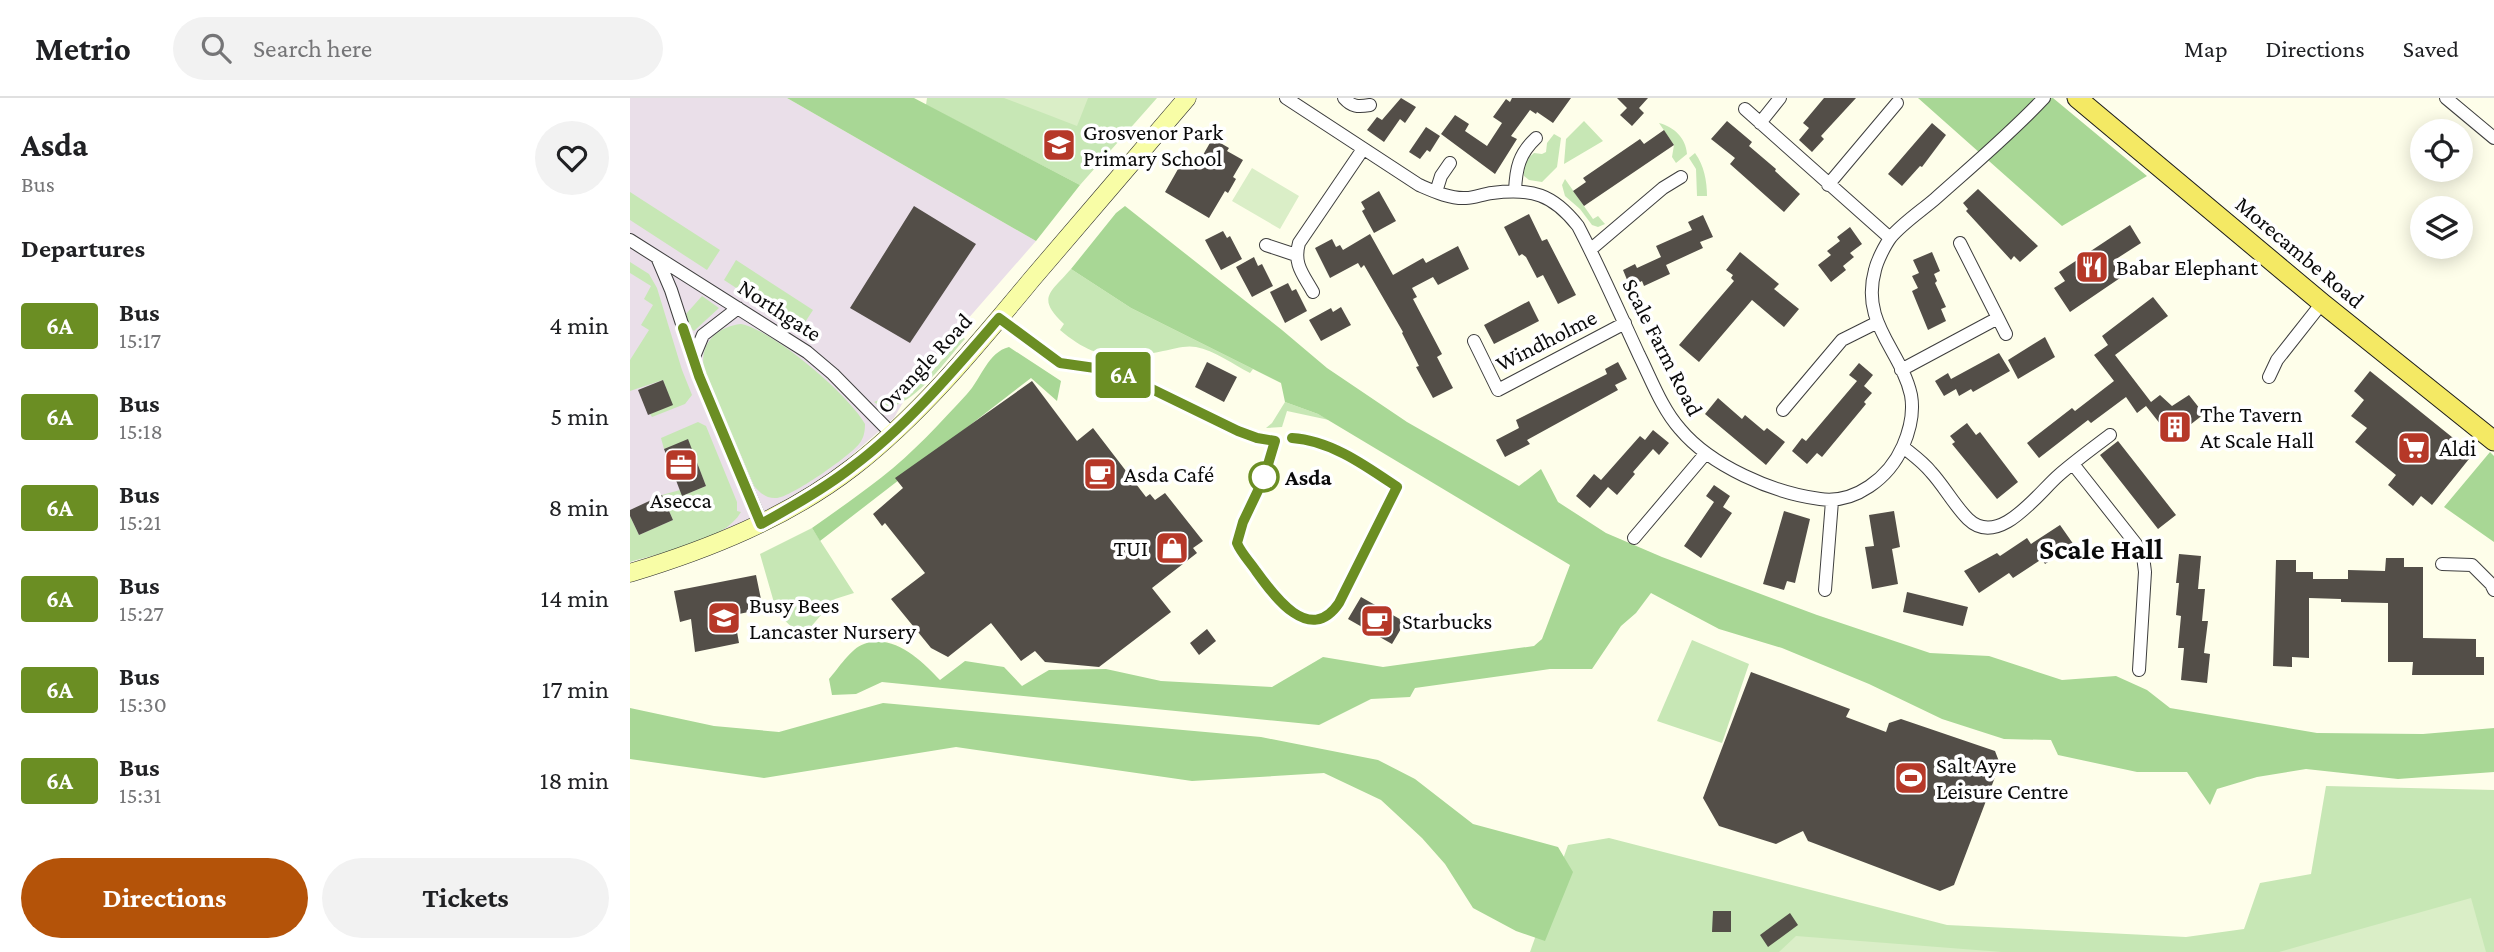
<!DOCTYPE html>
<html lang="en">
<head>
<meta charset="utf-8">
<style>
  :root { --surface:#fff; --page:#f2f2f2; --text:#202124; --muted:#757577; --line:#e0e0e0; --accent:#b45309 }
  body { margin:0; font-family:"Crimson Pro",serif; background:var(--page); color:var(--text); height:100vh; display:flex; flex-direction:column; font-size:26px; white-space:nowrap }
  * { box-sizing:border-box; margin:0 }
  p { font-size:23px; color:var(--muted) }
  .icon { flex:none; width:38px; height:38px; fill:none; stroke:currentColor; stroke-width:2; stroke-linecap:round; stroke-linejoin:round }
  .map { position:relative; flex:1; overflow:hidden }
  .sheet { display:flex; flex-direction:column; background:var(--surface); width:630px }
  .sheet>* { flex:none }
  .badge { padding:0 14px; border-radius:5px; font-size:24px; line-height:46px }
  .fabs { position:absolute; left:1780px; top:21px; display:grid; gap:14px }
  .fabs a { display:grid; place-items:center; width:63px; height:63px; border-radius:50%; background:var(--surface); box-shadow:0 4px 18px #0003; font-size:35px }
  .map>.badge { position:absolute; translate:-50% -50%; box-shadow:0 0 0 4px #fff }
  h2 { padding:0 21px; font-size:26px; line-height:63px }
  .round { display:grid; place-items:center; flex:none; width:74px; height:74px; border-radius:37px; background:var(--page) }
  .head { display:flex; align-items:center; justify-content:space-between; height:119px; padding:0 21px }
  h1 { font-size:33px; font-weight:700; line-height:52px }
  .button { display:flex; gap:14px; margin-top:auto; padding:14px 21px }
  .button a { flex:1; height:80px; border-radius:42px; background:var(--accent); color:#fff; font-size:28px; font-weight:700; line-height:80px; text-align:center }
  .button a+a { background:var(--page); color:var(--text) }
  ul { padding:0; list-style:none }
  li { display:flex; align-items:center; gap:21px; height:91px; padding:0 21px }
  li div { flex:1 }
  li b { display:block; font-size:26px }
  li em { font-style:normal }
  li .badge { min-width:77px; font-weight:700; text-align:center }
  header { display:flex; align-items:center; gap:42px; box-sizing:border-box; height:98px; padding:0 35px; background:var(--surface); border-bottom:2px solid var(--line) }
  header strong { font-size:33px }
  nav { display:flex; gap:38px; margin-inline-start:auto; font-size:24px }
  .search { width:490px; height:63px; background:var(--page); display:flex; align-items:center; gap:18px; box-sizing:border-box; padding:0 24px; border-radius:38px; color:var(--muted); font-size:26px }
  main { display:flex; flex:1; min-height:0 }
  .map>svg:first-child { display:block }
</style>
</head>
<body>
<header>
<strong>Metrio</strong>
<div class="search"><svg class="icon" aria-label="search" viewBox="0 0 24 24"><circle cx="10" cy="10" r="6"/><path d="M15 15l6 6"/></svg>Search here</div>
<nav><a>Map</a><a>Directions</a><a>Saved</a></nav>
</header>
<main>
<section class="sheet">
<div class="head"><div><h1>Asda</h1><p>Bus</p></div><a class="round"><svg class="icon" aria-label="heart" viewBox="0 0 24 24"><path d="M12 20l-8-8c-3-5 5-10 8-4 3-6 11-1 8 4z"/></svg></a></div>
<h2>Departures</h2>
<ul>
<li><span class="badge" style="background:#6b8e23;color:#fff">6A</span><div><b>Bus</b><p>15:17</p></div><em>4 min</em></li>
<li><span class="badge" style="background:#6b8e23;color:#fff">6A</span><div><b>Bus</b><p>15:18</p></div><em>5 min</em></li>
<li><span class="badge" style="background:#6b8e23;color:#fff">6A</span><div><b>Bus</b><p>15:21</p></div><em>8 min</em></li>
<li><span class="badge" style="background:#6b8e23;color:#fff">6A</span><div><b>Bus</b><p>15:27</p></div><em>14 min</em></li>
<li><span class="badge" style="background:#6b8e23;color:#fff">6A</span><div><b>Bus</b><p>15:30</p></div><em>17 min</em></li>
<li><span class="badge" style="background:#6b8e23;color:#fff">6A</span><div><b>Bus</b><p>15:31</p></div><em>18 min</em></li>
</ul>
<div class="button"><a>Directions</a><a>Tickets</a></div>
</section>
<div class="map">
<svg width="1864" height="854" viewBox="0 0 1864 854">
  <rect width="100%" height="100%" fill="#fefeea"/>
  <path fill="#eadfe9" d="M0 0H157L406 143 288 278 264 320 188 387 111 432 0 464Z"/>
  <path fill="#c7e7b5" d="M297 0H527L450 87 296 7Z
    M954 23 973 43 934 66 936 41Z
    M1029 25C1044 29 1056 40 1057 56L1046 65 1042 59 1044 47Z
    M924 36 931 40 927 69 912 84 899 82 894 78 893 65 904 55 912 56 916 54 917 45Z
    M1065 55C1074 67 1077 83 1077 98H1067L1066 71 1059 60Z
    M935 81 963 121 968 118 975 126 968 129 962 127 950 111 935 98 932 87Z
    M0 94 90 152 77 172 0 122Z
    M106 162 183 212 170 232 94 182Z
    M0 164 19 176 27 190 52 272 62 297 55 306 22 319 20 316 42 306 33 282 0 293V262L19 232 11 227 23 207 14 201 21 188 0 175Z
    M441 171 501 210 623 271 620 275C604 267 584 252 566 249 555 247 543 251 533 253 490 262 465 262 430 232L434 226C406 200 420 195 441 171Z
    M72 198 89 210 64 233 59 228 56 216Z
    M111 226C143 232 219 297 235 326 235 333 234 340 229 346 220 358 161 399 147 400 137 401 130 395 124 388L74 272C69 246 86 229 111 226Z
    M333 239 335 241C318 259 272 327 244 304L292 284Z
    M655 304 688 316 699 322 657 313 652 329 636 330 642 325Z
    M68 324 76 328 107 404V413L111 414C94 444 32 454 0 464V418L9 437 43 422 32 397 50 392 52 398 76 388 58 342 34 351 31 340Z
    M182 430 224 495 205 501 172 539 147 515 130 456Z
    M1062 542 1119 566 1092 645 1027 623Z
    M1696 688 1864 692V854H900L938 747 979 740 1317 827 1556 839 1614 831 1630 785 1681 776Z"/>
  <path fill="#a8d795" d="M157 0H284L450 87 406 143Z
    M1288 0H1423L1517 78 1432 128Z
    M495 108 652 232 697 270 777 324 889 388 911 371 928 404 976 435 1032 459 1187 517 1300 555 1359 558 1432 582 1486 578 1517 592 1540 610 1687 635 1793 636 1864 630V674L1768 681 1676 671 1627 679 1587 691 1580 707 1557 674H1507L1428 657 1421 642 1374 641 1312 621 1239 586 1152 550 1089 531 1021 495 1006 515 991 528 962 571H920L785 590 780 599 741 601 689 627 252 584 226 596 202 597 199 581C208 571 221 550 234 546 264 535 292 563 310 582L335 563 374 569 392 588 419 572 476 571 531 583 642 589 693 559 753 569 904 548 912 541 940 467 688 316 655 304 651 285 501 210 441 171 486 115Z
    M379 249 431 283 427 303 401 280 190 443 182 430C206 413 229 397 252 379 283 355 310 325 337 296 351 281 358 254 379 249Z
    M1860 354 1864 358V444L1814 409Z
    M253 605 631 639 748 662 785 681 843 726 928 749 943 774 915 843 886 833 843 810 815 766 792 740 751 702 694 675 562 683 326 649 134 680 0 661V610L84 628 149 634Z"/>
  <path fill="#daeec7" d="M374 0H458L447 28Z
    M622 70 669 98 650 131 602 103Z
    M1841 800 1856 854H1649Z
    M1166 838 1372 854H1149Z"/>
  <path fill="#534e48" d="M771 0 786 9 775 25 770 21 754 44 737 32 747 19 752 22Z
    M882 0H941L923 25 907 14 906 16 900 12 881 38 887 41 865 76 811 36 825 17 839 26 835 33 857 48 872 25 863 19 876 1 880 4Z
    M987 0H1018L1009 10 1014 15 1002 28 990 17 997 10Z
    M1194 0H1226L1191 38 1194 41 1182 54 1169 42 1179 30 1173 25Z
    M1097 23 1122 44 1119 48 1146 71 1145 73 1170 96 1154 114 1100 66 1105 60 1081 41Z
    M1302 25 1316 37 1292 69 1290 68 1272 88 1258 76Z
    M796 29 810 38 800 54 797 52 790 61 779 54Z
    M1034 32 1044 47 954 108 943 93 956 84 953 80 1010 41 1014 46Z
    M581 43 585 46 587 43 599 50 597 53 613 62 603 79 606 81 598 95 595 93 579 120 535 94 552 64 565 71Z
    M1348 91 1408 148 1390 164 1384 158 1381 162 1336 113 1338 111 1333 105Z
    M749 93 766 123 744 135 732 113 735 111 731 104Z
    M284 108 346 146 280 245 220 210Z
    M899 116 912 143 917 141 946 197 928 206 913 177 907 180 896 159 892 156 889 158 874 129Z
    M1073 117 1083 139 1070 144 1073 150 1036 167 1040 176 1014 188 1012 183 1000 189 993 172 1005 166 1007 170 1031 159 1026 148 1062 132 1058 124Z
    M1500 127 1511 145 1483 163 1493 178 1440 214 1424 190 1435 183 1429 174Z
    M1220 129 1232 146 1220 155 1224 159 1213 168 1216 172 1201 184 1188 167 1201 157 1197 153 1210 143 1207 139Z
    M593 133 597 140 600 138 612 161 591 172 575 142Z
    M740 136 763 177 793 160 796 165 828 148 839 171 808 187 803 179 782 190 787 199 783 201 812 256 807 259 823 290 803 300 786 269 789 268 772 235 773 234 734 167 731 170 728 165 700 180 685 150 702 141 706 149 710 147 713 152Z
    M1110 154 1149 186 1144 191 1169 211 1154 229 1122 202 1069 264 1049 247 1104 183 1101 180 1103 177 1096 172Z
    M1302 154 1310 173 1304 176 1307 183 1305 185 1316 209 1311 211 1316 223 1298 232 1282 193 1288 190 1282 178 1289 175 1283 162Z
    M624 159 628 168 632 166 643 188 622 199 606 169Z
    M658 185 662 193 666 191 677 213 655 225 640 194Z
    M1523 199 1538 218 1485 257 1521 304 1530 297 1542 308 1559 297 1574 316 1542 341 1516 308 1507 315 1496 299 1461 325 1458 322 1409 360 1397 345 1442 310 1445 313 1484 283 1464 257 1478 247 1472 238Z
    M899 203 909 223 864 246 854 227Z
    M711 209 721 227 691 243 679 222 701 210 703 214Z
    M1415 239 1425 259 1388 281 1378 262Z
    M1369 255 1380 273 1343 294 1341 291 1329 298 1326 291 1314 298 1305 283 1318 275 1321 281Z
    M577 264 607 279 594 304 565 289Z
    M988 264 997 281 985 287 988 292 897 342 900 346 875 359 866 342 889 330 886 322 977 276 975 271Z
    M1229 265 1243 277 1234 288 1242 295 1234 304 1236 306 1192 359 1187 355 1177 366 1162 353 1172 340 1176 343 1227 283 1219 277Z
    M1740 273 1843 356 1802 407 1791 398 1783 408 1758 387 1766 377 1725 344 1737 330 1721 318 1734 302 1724 293Z
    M33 282 43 307 18 317 8 292Z
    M402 283 447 343 463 330 516 399 520 396 525 402 535 395 573 443 563 450 567 455 522 490 541 514 469 569 415 564 405 553 391 563 361 525 318 559 301 550 261 501 295 475 255 425 252 428 243 416 273 390 265 380Z
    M1088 300 1112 321 1115 317 1134 333 1137 330 1155 344 1136 367 1075 316Z
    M1337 325 1346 337 1350 334 1388 384 1367 401 1322 346 1325 344 1320 338Z
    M1023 332 1039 345 1029 357 1023 351 1003 374 1005 376 987 397 978 389 960 410 946 398 964 376 971 382 1010 338 1015 342Z
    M58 341 76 388 52 398 34 351Z
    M1488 343 1546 417 1528 431 1470 357Z
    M1084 387 1100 398 1093 409 1102 415 1071 460 1054 448 1084 404 1076 398Z
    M32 397 43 422 9 437 0 418V412Z
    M1154 413 1180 421 1165 485 1157 483 1154 492 1133 486Z
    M1264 413 1270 449 1262 451 1268 486 1242 491 1235 449 1244 448 1239 417Z
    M1430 427 1444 447 1415 466 1412 461 1383 480 1379 475 1349 495 1334 473 1367 455 1370 458 1397 440 1401 446Z
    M1549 456 1571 458 1568 491H1575L1572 523H1578L1574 555 1580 556 1577 585 1551 582 1554 550H1548L1551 518 1546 517 1549 485H1546Z
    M1756 460H1774V469H1793V540L1846 541V559H1854V577H1782L1783 564H1758V505L1711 504V501L1679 500V560L1662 559V569L1643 568 1646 462H1666V474H1683V481H1718V472L1755 473Z
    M126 477 133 511 104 517 109 545 65 554 61 521 50 524 44 493Z
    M1277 494 1338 509 1333 528 1273 514Z
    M731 499 775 524 762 546 718 521Z
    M577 531 586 543 569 557 560 545Z
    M1121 574 1220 611 1216 619 1256 634 1259 625 1271 621 1365 653 1370 666 1324 787 1310 793 1178 743 1173 733 1146 746 1089 728 1073 700Z
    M1083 813H1101V834H1082Z
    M1160 815 1168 827 1138 849 1130 837Z"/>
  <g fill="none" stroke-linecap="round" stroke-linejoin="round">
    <defs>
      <path id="street" d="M656 0 789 87C803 93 820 101 836 100 844 100 853 96 862 95 902 90 923 96 948 128 970 170 989 214 1009 257 1021 281 1032 311 1050 331 1081 368 1143 395 1190 401 1225 406 1259 380 1273 348 1280 332 1284 314 1281 297 1271 252 1230 225 1245 172 1247 163 1255 147 1261 139 1273 125 1291 113 1305 101 1342 68 1380 36 1414 0
        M714 0C722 9 728 9 740 7
        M1816 0 1864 40
        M1115 11 1260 140
        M1130 25 1150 0
        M1198 87 1267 5
        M885 93C886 70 889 56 906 40
        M806 94 811 78 820 65
        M0 142 177 254 203 276 262 336
        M636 147 666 157
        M960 152 1033 90 1051 79
        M27 159 41 192 69 278 132 426
        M683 194C673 176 663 166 669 145L733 51
        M1368 220 1376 236
        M844 243 868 292 995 225
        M63 261 73 237 108 210
        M1271 272 1368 220 1330 145
        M1639 279 1647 262 1692 205
        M1153 312 1212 242 1246 225
        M1273 349C1283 357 1293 364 1301 374 1314 388 1324 407 1338 421 1369 451 1408 395 1429 377 1445 363 1463 350 1480 337
        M1443 366 1506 446 1513 458 1515 474 1509 572
        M1004 440 1076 355
        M1812 466 1842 467 1861 486 1864 492
        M1195 492 1202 403"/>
      <path id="secondary" d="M0 475C79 451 157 420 223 369 290 317 348 246 402 181 454 121 505 60 557 0"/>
      <path id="primary" d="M1447 0 1692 205 1864 343"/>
    </defs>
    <use href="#street" stroke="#3e3e3e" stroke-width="14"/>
    <use href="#secondary" stroke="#2d2d2d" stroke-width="19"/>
    <use href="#primary" stroke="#1c1c1c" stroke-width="21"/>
    <use href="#street" stroke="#fff" stroke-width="12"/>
    <use href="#secondary" stroke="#f8fda6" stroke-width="18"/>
    <use href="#primary" stroke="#f4e964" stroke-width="19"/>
  </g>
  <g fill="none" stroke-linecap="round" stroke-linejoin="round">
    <defs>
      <path id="line" d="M53 230 69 278 131 426C162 409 194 391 222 369 277 328 324 272 369 220L430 265 465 270 493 277 608 333 627 340 645 343 634 380 613 424 607 445C611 455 620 464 626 473 644 498 680 548 709 505L767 389C736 368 700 342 662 340"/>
    </defs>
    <use href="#line" stroke="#fff" stroke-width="16"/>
    <use href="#line" stroke="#6b8e23" stroke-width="10"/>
  </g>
  <defs>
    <symbol id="school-square" viewBox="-11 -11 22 22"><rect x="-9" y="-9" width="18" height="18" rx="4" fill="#b63828" stroke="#fff"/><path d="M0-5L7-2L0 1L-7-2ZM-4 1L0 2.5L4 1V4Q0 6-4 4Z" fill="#fff"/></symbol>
    <symbol id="restaurant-square" viewBox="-11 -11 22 22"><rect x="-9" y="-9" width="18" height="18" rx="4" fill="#b63828" stroke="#fff"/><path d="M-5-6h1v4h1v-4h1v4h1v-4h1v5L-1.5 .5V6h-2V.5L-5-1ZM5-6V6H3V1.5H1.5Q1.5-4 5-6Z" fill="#fff"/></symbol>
    <symbol id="building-square" viewBox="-11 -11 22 22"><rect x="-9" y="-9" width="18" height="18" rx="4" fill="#b63828" stroke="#fff"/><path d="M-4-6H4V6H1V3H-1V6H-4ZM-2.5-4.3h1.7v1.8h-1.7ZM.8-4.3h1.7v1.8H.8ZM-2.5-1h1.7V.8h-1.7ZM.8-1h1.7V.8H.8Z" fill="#fff"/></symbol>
    <symbol id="supermarket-square" viewBox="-11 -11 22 22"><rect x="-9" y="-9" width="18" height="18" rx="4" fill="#b63828" stroke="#fff"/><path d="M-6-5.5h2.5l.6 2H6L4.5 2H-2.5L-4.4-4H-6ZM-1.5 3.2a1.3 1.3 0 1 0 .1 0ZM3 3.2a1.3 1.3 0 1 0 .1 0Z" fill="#fff"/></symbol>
    <symbol id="office-square" viewBox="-11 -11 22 22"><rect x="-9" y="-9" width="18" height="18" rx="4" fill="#b63828" stroke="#fff"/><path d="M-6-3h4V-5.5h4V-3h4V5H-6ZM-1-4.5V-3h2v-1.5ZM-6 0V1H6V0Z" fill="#fff"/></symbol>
    <symbol id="cafe-square" viewBox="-11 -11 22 22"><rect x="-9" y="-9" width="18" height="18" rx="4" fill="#b63828" stroke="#fff"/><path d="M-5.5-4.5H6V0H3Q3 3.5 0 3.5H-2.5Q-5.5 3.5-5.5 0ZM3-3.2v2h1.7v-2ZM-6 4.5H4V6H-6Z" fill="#fff"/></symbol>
    <symbol id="shop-square" viewBox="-11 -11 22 22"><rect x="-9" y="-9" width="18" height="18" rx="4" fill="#b63828" stroke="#fff"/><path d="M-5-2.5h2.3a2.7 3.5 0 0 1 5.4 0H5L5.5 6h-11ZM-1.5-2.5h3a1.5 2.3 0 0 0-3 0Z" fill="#fff"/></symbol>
    <symbol id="stadium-square" viewBox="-11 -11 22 22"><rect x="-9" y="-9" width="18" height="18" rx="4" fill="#b63828" stroke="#fff"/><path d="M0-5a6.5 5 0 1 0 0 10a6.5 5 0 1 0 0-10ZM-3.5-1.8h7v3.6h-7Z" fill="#fff"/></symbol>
  </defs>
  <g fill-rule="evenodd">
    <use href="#school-square" x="410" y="28" width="38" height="38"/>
    <use href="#restaurant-square" x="1443" y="150" width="38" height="38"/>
    <use href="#building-square" x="1526" y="310" width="38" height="38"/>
    <use href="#supermarket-square" x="1765" y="331" width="38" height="38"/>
    <use href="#office-square" x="32" y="348" width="38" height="38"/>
    <use href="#cafe-square" x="451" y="357" width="38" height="38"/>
    <use href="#shop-square" x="523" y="431" width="38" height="38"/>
    <use href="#school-square" x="75" y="501" width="38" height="38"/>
    <use href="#cafe-square" x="728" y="504" width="38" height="38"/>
    <use href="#stadium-square" x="1262" y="661" width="38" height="38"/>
  </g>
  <circle fill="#fff" stroke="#6b8e23" stroke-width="3.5" cx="634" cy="379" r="14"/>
  <g text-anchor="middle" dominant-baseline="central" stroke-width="7" stroke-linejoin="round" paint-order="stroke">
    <g font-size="23" fill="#0b0b0b" stroke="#fff" text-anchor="start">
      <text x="453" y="34">Grosvenor Park<tspan x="453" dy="26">Primary School</tspan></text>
      <text x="1486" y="169">Babar Elephant</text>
      <text x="1570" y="316">The Tavern<tspan x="1570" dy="26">At Scale Hall</tspan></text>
      <text x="1809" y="350">Aldi</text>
      <text x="494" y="376">Asda Café</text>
      <text x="51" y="402" text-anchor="middle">Asecca</text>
      <text x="518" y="450" text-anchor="end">TUI</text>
      <text x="119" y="507">Busy Bees<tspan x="119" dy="26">Lancaster Nursery</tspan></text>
      <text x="772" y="523">Starbucks</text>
      <text x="1306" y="667">Salt Ayre<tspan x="1306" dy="26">Leisure Centre</tspan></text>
    </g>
    <g font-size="23" fill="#0b0b0b" stroke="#fff">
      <text transform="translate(1670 154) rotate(40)">Morecambe Road</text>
      <text transform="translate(150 212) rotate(33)">Northgate</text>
      <text transform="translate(916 242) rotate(-27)">Windholme</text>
      <text transform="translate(1033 249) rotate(63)">Scale Farm Road</text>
      <text transform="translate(294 265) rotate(-47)">Ovangle Road</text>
    </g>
    <g font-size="23" font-weight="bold" fill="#0b0b0b" stroke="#fff" text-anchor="start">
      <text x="655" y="379">Asda</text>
    </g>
    <g font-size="30" font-weight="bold" fill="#0b0b0b" stroke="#fff">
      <text x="1471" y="450">Scale Hall</text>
    </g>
  </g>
</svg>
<div class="fabs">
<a><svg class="icon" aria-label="locate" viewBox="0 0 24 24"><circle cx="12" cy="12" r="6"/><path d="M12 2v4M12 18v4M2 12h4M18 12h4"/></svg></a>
<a><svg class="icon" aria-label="layers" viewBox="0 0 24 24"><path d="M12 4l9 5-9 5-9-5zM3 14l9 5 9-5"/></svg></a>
</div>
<b class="badge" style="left:493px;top:277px;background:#6b8e23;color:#fff">6A</b>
</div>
</main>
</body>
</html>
